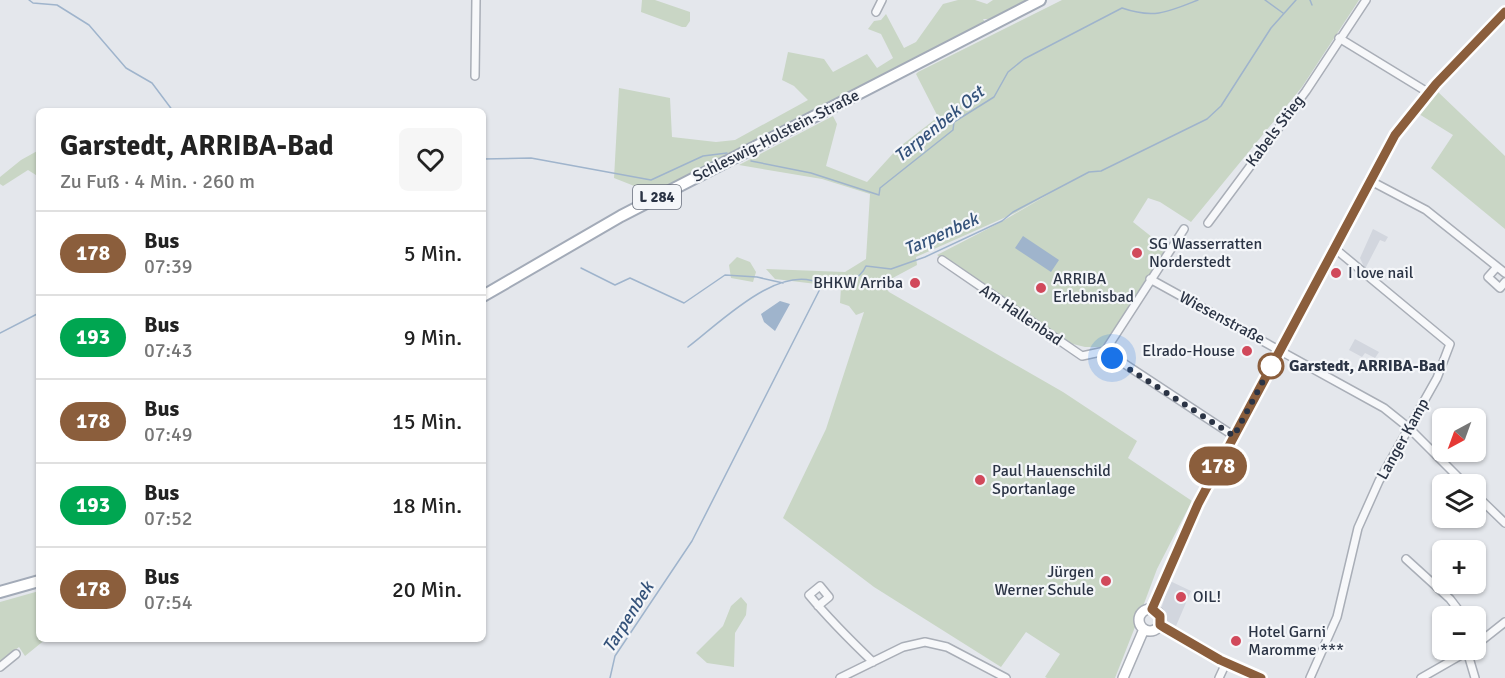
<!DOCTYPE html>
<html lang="de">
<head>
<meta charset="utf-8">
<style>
  :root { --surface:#fff; --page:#f6f6f6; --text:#222; --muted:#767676; --line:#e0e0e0 }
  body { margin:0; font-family:Signika,sans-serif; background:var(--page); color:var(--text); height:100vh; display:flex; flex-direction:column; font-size:22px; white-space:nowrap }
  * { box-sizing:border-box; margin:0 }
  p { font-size:20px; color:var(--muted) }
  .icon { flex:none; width:33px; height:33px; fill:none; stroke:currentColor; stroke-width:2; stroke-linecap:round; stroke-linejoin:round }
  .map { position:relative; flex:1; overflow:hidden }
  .details { position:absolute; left:36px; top:108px; width:450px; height:534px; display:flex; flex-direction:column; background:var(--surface); border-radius:9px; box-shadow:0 2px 4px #0004 }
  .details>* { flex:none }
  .badge { padding:0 12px; border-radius:20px; font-size:21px; line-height:39px }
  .needle { width:39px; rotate:221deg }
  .controls { position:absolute; left:1432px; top:408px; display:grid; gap:12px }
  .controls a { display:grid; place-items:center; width:54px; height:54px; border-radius:9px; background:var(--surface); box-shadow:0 2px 4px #0004; font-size:30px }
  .you { position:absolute; width:30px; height:30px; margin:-15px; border:4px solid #fff; border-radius:50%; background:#1a73e8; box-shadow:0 0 0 9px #1a73e833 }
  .map>.badge { position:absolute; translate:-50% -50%; box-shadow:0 0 0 3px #fff }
  .round { display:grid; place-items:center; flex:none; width:63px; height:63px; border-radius:9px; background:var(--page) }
  .overview { display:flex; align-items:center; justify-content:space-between; height:102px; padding:0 24px }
  h1 { font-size:28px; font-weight:700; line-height:45px }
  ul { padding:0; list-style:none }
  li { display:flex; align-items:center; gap:18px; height:84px; padding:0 24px; border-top:2px solid var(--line) }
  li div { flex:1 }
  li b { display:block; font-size:22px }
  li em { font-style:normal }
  li .badge { min-width:66px; font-weight:700; text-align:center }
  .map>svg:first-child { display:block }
</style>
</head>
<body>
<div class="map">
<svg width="1505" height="678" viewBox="0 0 1505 678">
  <rect width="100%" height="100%" fill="#e4e7ec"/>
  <path fill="#d2d6de" d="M1373 229 1388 237 1385 242 1380 240 1365 269 1360 258Z
    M1355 339 1379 352 1375 358 1365 353 1362 357 1349 350Z
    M1170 581 1191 591 1176 626 1165 620 1161 609Z"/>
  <path fill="#c9d6c5" d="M642 0H655L690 12V21L686 27H682L641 12Z
    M958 0H975L987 4 993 0H1029L990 19H983L985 22 665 188 652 193 614 178 619 88 670 98 672 137 716 142 735 140 808 100 794 86 782 80 788 52 824 59 833 72 867 54 877 68 893 58 881 34 868 29 874 21 881 20 886 14 904 48 916 42 943 4Z
    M1062 0H1359L1302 87 1191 222 1160 202 1148 198 1133 222 1167 249 1102 347H1085L1069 343 937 255 1001 222 1054 191 1015 213 916 257 917 265 889 280 884 286 889 292 1063 392 1137 441 1128 458 1192 501 1157 569 1142 609 1136 617 1135 627 1115 678H1047L1045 677 1060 654 1026 632 1001 667 874 587 783 518 826 429 864 312 856 315 849 306 840 303 841 287 775 279 766 269 845 272 866 259 870 194 822 179 739 165 833 116 837 124 826 166 867 182 898 148 938 117 916 74 918 72Z
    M1437 91 1505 156V229L1431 168 1453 135 1419 114Z
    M39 150V177L28 170 3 186 0 184V177L21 160Z
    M737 257 750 262 756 272 753 282 731 278 729 265Z
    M39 591V639H46L25 656 19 647 0 662V602Z
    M741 597 747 604 746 615 735 633 734 667 707 663 696 653 723 626 731 606Z"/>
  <path fill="#9fb4cc" d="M1023 236 1059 260 1051 272 1015 248Z
    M780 301 790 304 775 331 764 322 761 314Z"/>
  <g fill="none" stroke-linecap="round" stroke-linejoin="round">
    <path stroke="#9fb4cc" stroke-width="1.5" d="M29 0 33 3 57 5 89 25 126 68 152 83 173 111
      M1265 0 1283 13
      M1310 0 1312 5
      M483 159 531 158 651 180 703 156 727 153
      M751 161 811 173 879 195 880 188 953 130 954 122 994 97 1008 72 1024 59 1122 8C1154 19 1168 12 1198 0
      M581 268 615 285 630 278 684 303 725 275 757 277 783 283
      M0 333 39 313
      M688 347C720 323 779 262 821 284
      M610 678 615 656 692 541 822 285C840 283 858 284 866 266L891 269 925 257 1002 221 1013 212 1089 172 1101 171 1207 119 1221 106 1271 28 1296 0"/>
    <defs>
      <path id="street" d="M876 12 882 0
        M1339 38 1429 93
        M475 76 476 0
        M1369 180 1426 210 1505 273
        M1208 223 1306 91 1366 0
        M1184 229 1105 351 1234 436
        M942 260 1082 356 1105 351
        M1496 268 1488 277 1500 288 1505 282
        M1150 279 1384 408 1409 428 1465 484
        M1476 495 1505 523
        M1406 559 1450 599 1463 616
        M818 606 829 597 820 586 809 595C829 619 850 640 873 662
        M1476 645 1505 622
        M1467 651 1475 678
        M0 667 16 654
        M840 678 903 647 925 642 947 647 1006 678
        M1219 678 1226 663
        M1310 678 1337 617 1358 528 1379 481 1437 378 1450 344 1333 247
        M1421 678 1470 650"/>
      <path id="secondary" d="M1139 620a11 11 0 1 1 22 0a11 11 0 1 1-22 0Z
        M1152 610 1198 504 1395 135 1436 84 1505 12
        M1160 625 1220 660 1261 678
        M1123 678 1144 629"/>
      <path id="primary" d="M483 296 621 216 1040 0
        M0 592 39 581"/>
    </defs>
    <use href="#street" stroke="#a9aeb7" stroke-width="10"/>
    <use href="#secondary" stroke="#a9aeb7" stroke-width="12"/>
    <use href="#primary" stroke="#a3abb8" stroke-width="14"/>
    <use href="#street" stroke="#f7f8fa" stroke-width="7"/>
    <use href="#secondary" stroke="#fff" stroke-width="9"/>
    <use href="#primary" stroke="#fff" stroke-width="10"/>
  </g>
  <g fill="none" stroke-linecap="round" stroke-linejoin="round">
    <defs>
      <path id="line" d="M1261 678 1220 660 1165 628 1160 625V616L1152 609 1198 504 1395 135 1436 84 1505 12"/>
    </defs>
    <use href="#line" stroke="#fff" stroke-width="14"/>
    <use href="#line" stroke="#8b5e3c" stroke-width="9"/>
    <path stroke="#2b3445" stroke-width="6" stroke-dasharray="0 10.8" d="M1112 358 1234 436 1271 366"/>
  </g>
  <g fill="#d1495b" stroke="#f4f6f9" stroke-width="2">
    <circle cx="1137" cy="253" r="6"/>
    <circle cx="1336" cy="273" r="6"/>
    <circle cx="915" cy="283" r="6"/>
    <circle cx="1041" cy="288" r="6"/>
    <circle cx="1247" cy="351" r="6"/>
    <circle cx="980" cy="480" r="6"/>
    <circle cx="1106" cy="581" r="6"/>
    <circle cx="1181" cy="597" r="6"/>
    <circle cx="1236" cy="641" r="6"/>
  </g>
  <circle fill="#fff" stroke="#8b5e3c" stroke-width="3" cx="1271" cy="366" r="12"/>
  <g text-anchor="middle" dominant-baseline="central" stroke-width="4.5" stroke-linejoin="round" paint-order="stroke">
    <rect fill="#f4f6f9" stroke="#676e7b" stroke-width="1.5" x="633" y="185" width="48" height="24" rx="4.5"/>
    <g font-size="15" font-weight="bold" fill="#2b3445">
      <text x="657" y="197">L 284</text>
    </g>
    <g font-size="16" fill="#2b3445" stroke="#f4f6f9">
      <text transform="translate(1275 131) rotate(-53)">Kabels Stieg</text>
      <text transform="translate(776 136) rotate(-27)">Schleswig-Holstein-Straße</text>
      <text transform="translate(1021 315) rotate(34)">Am Hallenbad</text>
      <text transform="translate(1222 318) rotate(28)">Wiesenstraße</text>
      <text transform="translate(1403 439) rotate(-61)">Langer Kamp</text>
    </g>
    <g font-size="16" fill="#2b3445" stroke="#f4f6f9" text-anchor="start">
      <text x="1149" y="244">SG Wasserratten<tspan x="1149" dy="18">Norderstedt</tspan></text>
      <text x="1348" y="273">I love nail</text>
      <text x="1053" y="279">ARRIBA<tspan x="1053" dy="18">Erlebnisbad</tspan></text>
      <text x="903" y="283" text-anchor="end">BHKW Arriba</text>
      <text x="1235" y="351" text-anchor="end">Elrado-House</text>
      <text x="992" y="471">Paul Hauenschild<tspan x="992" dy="18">Sportanlage</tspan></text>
      <text x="1094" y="572" text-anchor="end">Jürgen<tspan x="1094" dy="18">Werner Schule</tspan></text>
      <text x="1193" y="597">OIL!</text>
      <text x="1248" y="632">Hotel Garni<tspan x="1248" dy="18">Maromme ***</tspan></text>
    </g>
    <g font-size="16" font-weight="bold" fill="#2b3445" stroke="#f4f6f9" text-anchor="start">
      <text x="1289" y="366">Garstedt, ARRIBA-Bad</text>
    </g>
    <g font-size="18" font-style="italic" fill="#34527a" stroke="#f4f6f9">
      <text transform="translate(939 124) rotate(-39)">Tarpenbek Ost</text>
      <text transform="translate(941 234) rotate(-24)">Tarpenbek</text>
      <text transform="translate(628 617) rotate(-58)">Tarpenbek</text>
    </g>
  </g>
</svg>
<div class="controls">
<a><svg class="needle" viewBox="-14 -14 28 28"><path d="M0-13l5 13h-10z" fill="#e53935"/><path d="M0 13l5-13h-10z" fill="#767676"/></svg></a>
<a><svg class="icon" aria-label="layers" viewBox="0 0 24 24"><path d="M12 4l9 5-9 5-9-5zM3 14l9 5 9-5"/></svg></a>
<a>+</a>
<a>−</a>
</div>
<div class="you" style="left:1112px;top:358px"></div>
<b class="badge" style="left:1218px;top:466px;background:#8b5e3c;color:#fff">178</b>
<section class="details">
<div class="overview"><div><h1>Garstedt, ARRIBA-Bad</h1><p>Zu Fuß · 4 Min. · 260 m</p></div><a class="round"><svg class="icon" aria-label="heart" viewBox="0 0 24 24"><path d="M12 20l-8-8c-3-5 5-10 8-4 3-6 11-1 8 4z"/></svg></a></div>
<ul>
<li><span class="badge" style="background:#8b5e3c;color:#fff">178</span><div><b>Bus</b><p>07:39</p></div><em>5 Min.</em></li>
<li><span class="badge" style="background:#00a651;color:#fff">193</span><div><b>Bus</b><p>07:43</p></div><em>9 Min.</em></li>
<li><span class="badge" style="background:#8b5e3c;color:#fff">178</span><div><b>Bus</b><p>07:49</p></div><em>15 Min.</em></li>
<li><span class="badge" style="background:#00a651;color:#fff">193</span><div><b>Bus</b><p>07:52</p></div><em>18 Min.</em></li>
<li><span class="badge" style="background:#8b5e3c;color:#fff">178</span><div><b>Bus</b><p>07:54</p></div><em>20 Min.</em></li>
</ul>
</section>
</div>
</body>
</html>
